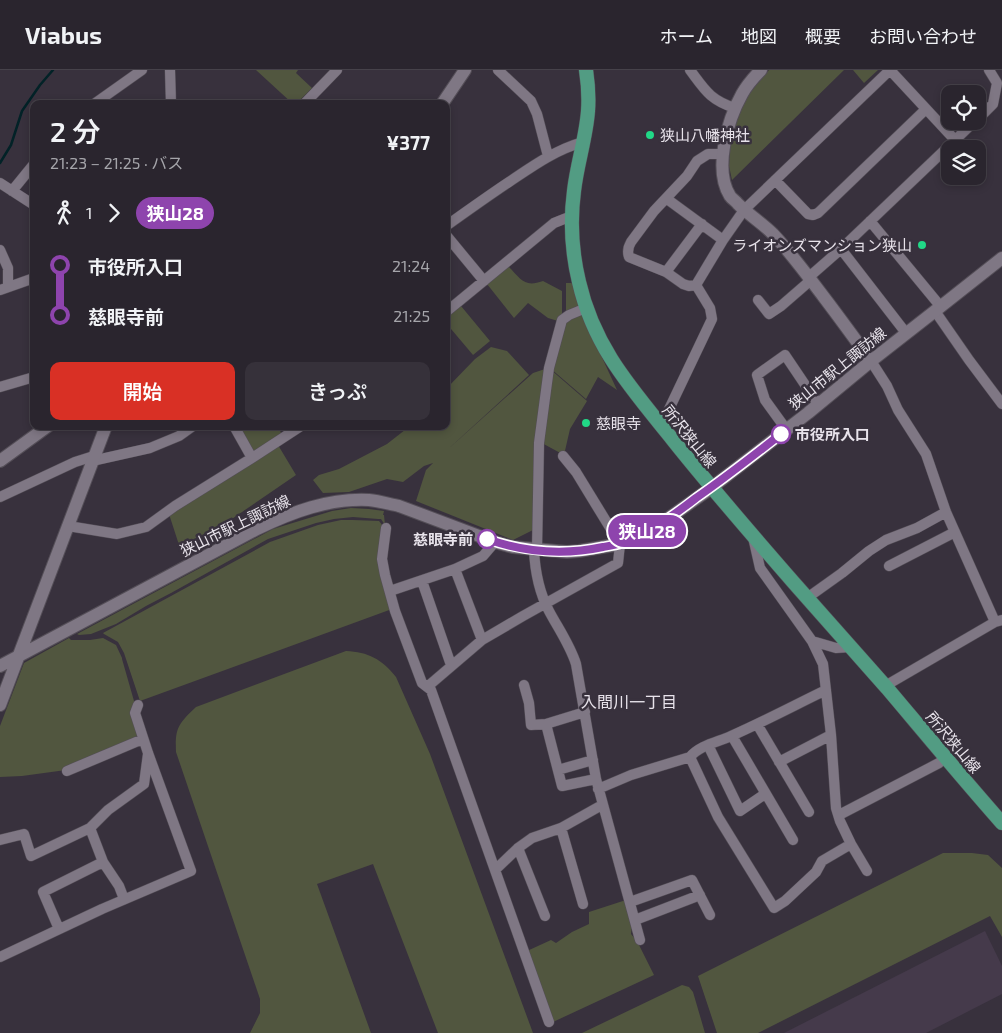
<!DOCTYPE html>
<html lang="ja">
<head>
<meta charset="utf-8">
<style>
  :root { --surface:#2a252e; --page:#36313a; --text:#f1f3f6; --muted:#a5a5aa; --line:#46424a; --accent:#d93025 }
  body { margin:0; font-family:"Exo 2","Noto Sans JP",sans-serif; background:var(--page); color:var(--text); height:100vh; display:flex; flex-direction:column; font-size:19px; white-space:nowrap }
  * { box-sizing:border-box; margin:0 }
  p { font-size:16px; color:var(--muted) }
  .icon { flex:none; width:28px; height:28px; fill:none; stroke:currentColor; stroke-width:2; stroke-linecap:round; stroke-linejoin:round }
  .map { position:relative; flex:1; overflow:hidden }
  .drawer { position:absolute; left:30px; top:30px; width:420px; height:330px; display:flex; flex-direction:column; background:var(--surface); border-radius:10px; box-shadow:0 2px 8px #0003,0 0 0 1px var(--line) }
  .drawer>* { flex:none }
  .badge { padding:0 10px; border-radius:16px; font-size:18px; line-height:32px }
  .buttons { position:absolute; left:941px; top:15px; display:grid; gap:10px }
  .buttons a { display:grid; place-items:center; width:45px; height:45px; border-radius:10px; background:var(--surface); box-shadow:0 2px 8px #0003,0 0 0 1px var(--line); font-size:25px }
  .map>.badge { position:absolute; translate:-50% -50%; box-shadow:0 0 0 2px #fff }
  .legs { display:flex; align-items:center; gap:8px; height:55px; padding:0 20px; font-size:16px }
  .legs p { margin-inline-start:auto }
  .head { display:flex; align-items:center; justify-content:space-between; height:85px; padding:0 20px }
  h1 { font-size:28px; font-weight:600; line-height:38px }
  .cta { display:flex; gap:10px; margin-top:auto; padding:10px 20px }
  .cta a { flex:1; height:58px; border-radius:10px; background:var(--accent); color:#fff; font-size:20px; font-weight:600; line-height:58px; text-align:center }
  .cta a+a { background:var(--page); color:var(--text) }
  ul { padding:0 20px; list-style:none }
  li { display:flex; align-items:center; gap:18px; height:50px; font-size:19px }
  li i { display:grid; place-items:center; width:8px; height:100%; margin:0 6px; background:currentColor }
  li i::after { content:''; width:12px; height:12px; margin:-6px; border:4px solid; border-radius:50%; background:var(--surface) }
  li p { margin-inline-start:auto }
  li:first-child i { background:linear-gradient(#0000 50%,currentColor 0) }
  li:last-child i { background:linear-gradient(currentColor 50%,#0000 0) }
  header { display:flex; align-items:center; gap:30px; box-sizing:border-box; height:70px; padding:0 25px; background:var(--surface); border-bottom:1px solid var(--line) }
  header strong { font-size:24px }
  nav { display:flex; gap:28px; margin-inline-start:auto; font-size:18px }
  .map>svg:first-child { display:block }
</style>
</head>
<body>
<header>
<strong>Viabus</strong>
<nav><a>ホーム</a><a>地図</a><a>概要</a><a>お問い合わせ</a></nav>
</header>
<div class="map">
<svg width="1002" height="963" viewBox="0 0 1002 963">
  <rect width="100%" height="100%" fill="#38313d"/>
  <path fill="#453a4b" d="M985 861 1002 896V924L926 963H784Z"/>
  <path fill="#51563f" d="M256 0H298L296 3 312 18 296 34H293Z
    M769 0H844L732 110 729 96 730 77 739 42 745 28Z
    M853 0H878L864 13Z
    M508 196C521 209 524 218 543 211L562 221V245L558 251 548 248 528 233 514 248 487 214Z
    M566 213H571L573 214 580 238 566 242Z
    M461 236 490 271 473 285 446 253V248Z
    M582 244 617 320 598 307 586 329 550 298 563 251Z
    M491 277 507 281 529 305 446 381 533 303 548 298 535 459 513 470 416 431 426 400 433 393 424 396 403 412 387 409 349 422 323 423 313 410 319 405 339 399 387 374 410 356H446V319L475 289Z
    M550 299 587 331 570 359 564 385 540 372Z
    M238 356H277L282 364 257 382 253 380Z
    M278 375 296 405 207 466 180 478 169 444Z
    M351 438 369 439 384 441 383 445H384L385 455 381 449H378L353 447 334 449 316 453 268 469 171 523 146 536 116 554 91 564 79 565 77 564 273 459 332 441Z
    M341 450H353L379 451 383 456 379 485 392 539 140 631 124 583 118 572 104 564 103 563 270 472 318 455Z
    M69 568 71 570H90L103 568 116 575 122 588V589L134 631 138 668 66 700 22 706 0 707V656L24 593Z
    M346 581C368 582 382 589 396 607L430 684 533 963H438L373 794 317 814 371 963H250L260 943V929L176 682C175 658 178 654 196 637Z
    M943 783H972L988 785 1002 798V867L990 846 758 963H717L698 906Z
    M626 830 632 856 631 864 637 871 654 905 553 952 527 881 551 870 556 873 572 862 589 854V842Z
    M682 915 689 917 693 922 705 963H582Z"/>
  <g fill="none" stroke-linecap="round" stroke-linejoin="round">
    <path stroke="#022227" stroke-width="2.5" d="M0 93 11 75 22 41 40 15 53 0"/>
    <defs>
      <path id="minor" d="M170 0 171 34
        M498 0 531 31 537 44 548 86
        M690 0C705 20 710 30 735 38
        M94 34 142 0
        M304 34 337 0
        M978 49 993 34 997 13 989 0
        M722 84H708L697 91 687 106 654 141 631 172C628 177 627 181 629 187L666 202 683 214 689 216 696 215 723 170 744 140 890 0 955 70
        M775 110 808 144 813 145 818 143 926 39
        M0 113 34 135
        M12 121 34 94
        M667 129 723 170
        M870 151 941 237
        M446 156C467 141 488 126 509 112 533 96 555 80 583 72
        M446 165 484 211
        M841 179 906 263
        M0 180 8 198V217
        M666 202 702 154
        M809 207 841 179 975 51
        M0 220 34 208
        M758 230 769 244 781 236 811 210
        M935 241 969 290 1002 334
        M446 242 554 153 564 149 572 146
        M871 291 887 316 898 340 926 384 946 442 995 552
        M0 317 34 307
        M234 356 252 388
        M661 356 712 249 710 238 696 215
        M786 359 765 330 757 305 785 285 818 334
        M92 391 150 378 179 366 193 356
        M0 427 75 392 94 386
        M68 456 117 464 146 457 175 436 252 388 301 356
        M386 458 382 489 385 505 395 541 422 613 431 620 549 952
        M753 467 760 498 812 571 836 578 850 577
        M534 480C535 501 539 522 549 541 558 558 570 575 576 594L596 709 640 870
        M537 480 539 373 549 298 562 250 569 245 586 238
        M889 496 955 462
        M455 499 482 570
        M422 511 451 595
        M390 521 455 499 470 492 483 486 495 472
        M807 528 842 503 869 481 886 470 917 458 946 442
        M812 571 823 594 831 665 836 738 840 751 851 774 867 801
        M524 615 529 633 531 655 546 654 585 642
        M885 616 995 552 1002 550
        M427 617 482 570 523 546 618 493 620 474 576 402 563 386
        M546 654 562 716 596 709
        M757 654 809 742
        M732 666 793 770
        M708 675 740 741 765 724
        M690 687 718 747 774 838 785 831 816 802 822 791 851 774
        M779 692 831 665
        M558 700 593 690
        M67 701 143 669
        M598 719 631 705 690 687C700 675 718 672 731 666 763 652 795 635 826 620
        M839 745 939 693 945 687
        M90 758 108 740 144 714 148 684
        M561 758 583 834
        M0 770 24 764 31 786 90 758 103 792 119 816 124 829
        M518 778 545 846
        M495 800 518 778 532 768 561 758 602 735
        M630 832 692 810 710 845
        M635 850 700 825
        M59 859 43 822 103 792
        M0 887 102 839 191 801 148 683 135 643 138 635"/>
      <path id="tertiary" d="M761 0C754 7 747 15 742 24 728 49 713 99 730 126 732 129 736 131 738 134 749 145 762 153 773 164 791 183 807 205 823 226 839 247 855 269 871 291
        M442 34 465 0
        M0 391 48 356
        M0 596 257 459C292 442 329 428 369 430 379 431 389 434 399 436L495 472 513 477 567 482 579 481 620 474 637 466 666 450 711 418 808 343 871 291 935 241 1002 188
        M0 635 106 356"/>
      <path id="primary" d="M586 0C588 13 589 27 588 41 586 68 577 94 574 121 570 151 572 183 579 212 594 278 632 319 673 370 712 419 753 466 794 513 825 548 856 583 887 618 925 663 963 709 1002 753"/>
    </defs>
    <use href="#minor" stroke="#544e57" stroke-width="11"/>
    <use href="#tertiary" stroke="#544e57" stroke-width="14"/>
    <use href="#primary" stroke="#544e57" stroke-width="15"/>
    <use href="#minor" stroke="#7f7784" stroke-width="10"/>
    <use href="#tertiary" stroke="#7f7784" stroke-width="12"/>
    <use href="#primary" stroke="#529c83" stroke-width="14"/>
  </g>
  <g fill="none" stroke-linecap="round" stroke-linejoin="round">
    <defs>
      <path id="line-1" d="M487 469C524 482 565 485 603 477 609 476 616 475 622 473 649 463 673 446 696 428 725 408 753 386 781 364"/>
    </defs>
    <use href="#line-1" stroke="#fff" stroke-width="11"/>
    <use href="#line-1" stroke="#8e44ad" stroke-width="8"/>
  </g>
  <g fill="#21d887" stroke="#38313d" stroke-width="2">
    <circle cx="650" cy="65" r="5"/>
    <circle cx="922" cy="175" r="5"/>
    <circle cx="586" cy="353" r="5"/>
  </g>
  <g fill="#fff" stroke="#8e44ad" stroke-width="2.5">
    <circle cx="781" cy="364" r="9"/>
    <circle cx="487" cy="469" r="9"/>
  </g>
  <g text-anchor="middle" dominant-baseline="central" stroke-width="5" stroke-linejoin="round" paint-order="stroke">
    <g font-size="15" fill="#e8e3eb" stroke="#38313d" text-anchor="start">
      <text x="660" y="65">狭山八幡神社</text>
      <text x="912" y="175" text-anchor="end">ライオンズマンション狭山</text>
      <text x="596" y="353">慈眼寺</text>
    </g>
    <g font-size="15" fill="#e8e3eb" stroke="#38313d">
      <text transform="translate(837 298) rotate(-39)">狭山市駅上諏訪線</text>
      <text transform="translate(690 366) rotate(51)">所沢狭山線</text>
      <text transform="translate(235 455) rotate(-26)">狭山市駅上諏訪線</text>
      <text transform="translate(954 672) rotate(50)">所沢狭山線</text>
    </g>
    <g font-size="15" font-weight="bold" fill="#e8e3eb" stroke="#38313d" text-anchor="start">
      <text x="795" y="364">市役所入口</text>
      <text x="473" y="469" text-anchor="end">慈眼寺前</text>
    </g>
    <g font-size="16" fill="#e8e3eb" stroke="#38313d">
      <text x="629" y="631">入間川一丁目</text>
    </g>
  </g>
</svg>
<div class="buttons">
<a><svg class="icon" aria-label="locate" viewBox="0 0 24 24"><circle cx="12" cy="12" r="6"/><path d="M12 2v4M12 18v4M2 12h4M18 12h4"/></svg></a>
<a><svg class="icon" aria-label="layers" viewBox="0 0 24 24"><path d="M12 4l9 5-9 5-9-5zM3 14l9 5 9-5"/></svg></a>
</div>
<b class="badge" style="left:647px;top:461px;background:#8e44ad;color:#fff">狭山28</b>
<section class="drawer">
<div class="head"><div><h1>2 分</h1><p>21:23 – 21:25 · バス</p></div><b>¥377</b></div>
<div class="legs"><svg class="icon" aria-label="walk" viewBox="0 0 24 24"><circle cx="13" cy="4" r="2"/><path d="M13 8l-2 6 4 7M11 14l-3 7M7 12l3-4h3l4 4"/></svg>1<svg class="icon" aria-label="forward" viewBox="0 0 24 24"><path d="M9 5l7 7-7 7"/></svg><b class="badge" style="background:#8e44ad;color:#fff">狭山28</b></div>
<ul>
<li><i style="color:#8e44ad"></i><b>市役所入口</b><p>21:24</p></li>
<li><i style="color:#8e44ad"></i><b>慈眼寺前</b><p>21:25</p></li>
</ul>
<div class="cta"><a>開始</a><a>きっぷ</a></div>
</section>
</div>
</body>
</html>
